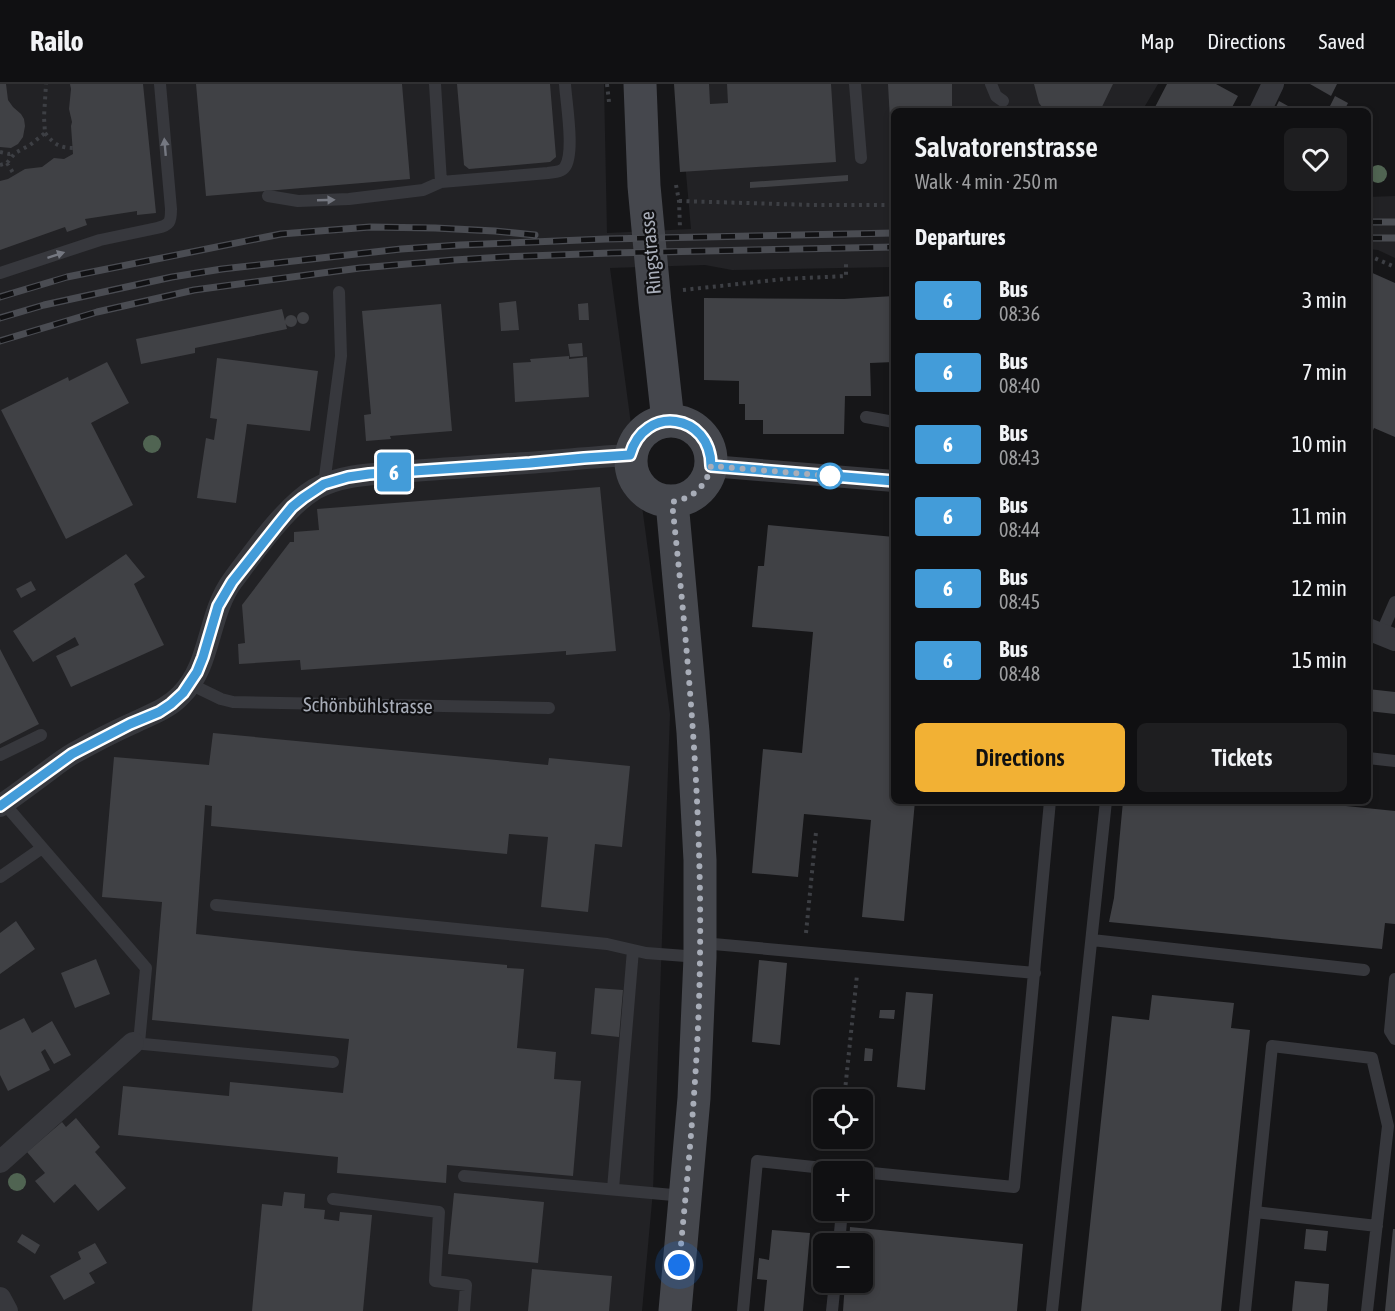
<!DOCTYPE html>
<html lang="en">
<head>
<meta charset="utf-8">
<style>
  :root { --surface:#101012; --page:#1e1e20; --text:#f1f3f6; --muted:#9c9d9f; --line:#303032; --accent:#f2b134 }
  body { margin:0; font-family:"Asap Condensed",sans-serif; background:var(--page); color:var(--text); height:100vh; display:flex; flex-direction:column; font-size:22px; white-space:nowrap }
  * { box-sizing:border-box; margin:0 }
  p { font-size:20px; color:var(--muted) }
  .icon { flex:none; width:33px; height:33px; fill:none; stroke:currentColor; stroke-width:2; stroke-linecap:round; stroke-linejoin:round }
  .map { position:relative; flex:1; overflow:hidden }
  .drawer { position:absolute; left:891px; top:24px; width:480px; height:696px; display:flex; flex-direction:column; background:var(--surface); border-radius:9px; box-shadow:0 3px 9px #0003,0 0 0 2px var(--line) }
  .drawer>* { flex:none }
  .badge { padding:0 12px; border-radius:4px; font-size:21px; line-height:39px }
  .buttons { position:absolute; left:813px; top:1005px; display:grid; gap:12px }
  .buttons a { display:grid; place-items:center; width:60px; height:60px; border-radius:9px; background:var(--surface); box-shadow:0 3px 9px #0003,0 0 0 2px var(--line); font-size:30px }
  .you { position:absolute; width:30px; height:30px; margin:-15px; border:4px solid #fff; border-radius:50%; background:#1a73e8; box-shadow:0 0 0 9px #1a73e833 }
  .map>.badge { position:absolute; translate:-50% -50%; box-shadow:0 0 0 3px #fff }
  h2 { padding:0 24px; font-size:22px; line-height:54px }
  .round { display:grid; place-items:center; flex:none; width:63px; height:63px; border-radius:9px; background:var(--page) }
  .head { display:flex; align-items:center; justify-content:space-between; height:102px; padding:0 24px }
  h1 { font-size:28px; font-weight:600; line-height:45px }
  .cta { display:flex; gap:12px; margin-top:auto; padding:12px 24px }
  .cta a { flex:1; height:69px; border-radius:9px; background:var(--accent); color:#111; font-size:24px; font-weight:600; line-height:69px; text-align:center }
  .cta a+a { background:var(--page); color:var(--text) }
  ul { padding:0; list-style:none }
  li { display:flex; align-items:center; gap:18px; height:72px; padding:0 24px }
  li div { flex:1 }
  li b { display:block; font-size:22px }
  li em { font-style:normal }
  li .badge { min-width:66px; font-weight:700; text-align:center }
  header { display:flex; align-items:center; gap:36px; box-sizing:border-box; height:84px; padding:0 30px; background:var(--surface); border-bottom:2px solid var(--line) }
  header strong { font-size:28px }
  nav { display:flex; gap:33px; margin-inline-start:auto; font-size:21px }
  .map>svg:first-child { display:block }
</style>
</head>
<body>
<header>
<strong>Railo</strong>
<nav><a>Map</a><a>Directions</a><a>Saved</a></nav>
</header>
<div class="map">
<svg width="1395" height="1227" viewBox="0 0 1395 1227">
  <rect width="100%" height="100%" fill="#161618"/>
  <path fill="#222225" d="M0 0H604L607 149 691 145 678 0H1158L1142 27H894V183L732 186 705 181 610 184 670 630 653 1107 642 1227H0Z
    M1395 112V174L1378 166 1368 165V113Z"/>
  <path fill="#404145" d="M0 0H6L8 16 13 23 21 30 24 35 25 42 23 53 18 60 11 64 0 63Z
    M70 0H143L156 129 137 131V127L85 135 87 141 67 148 65 143 0 166V97L8 95 25 85 42 83 54 74 64 75 73 70 71 42 72 38 69 25 71 5Z
    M196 0H402L410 95 206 112Z
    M457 0H550L556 73 550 78 469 85 464 81Z
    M674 0H709L710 20 728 19 727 0H831L836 78 680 88Z
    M888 0H952V27H894V73H892Z
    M1034 0H1113L1100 27H1045L1039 19Z
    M1167 0H1216L1238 12 1230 27H1153Z
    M1310 0H1337L1331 12Z
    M1335 12 1348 19 1344 27H1335L1329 24Z
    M1279 17 1297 27H1274Z
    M848 91V97L750 104V98Z
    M1368 187 1395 199V353L1374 344 1368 359Z
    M894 212V278L870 279 871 312H845L844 350H763V336H745V320H739V297L704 296V214L844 215Z
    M516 217 519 246 501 247 499 219Z
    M588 219 589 236H579L578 220Z
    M441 220 452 347 390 352 391 355 366 357 364 331 371 330 362 227Z
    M282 225 287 245 195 264V269L141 280 136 255Z
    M297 234a6 6 0 1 1 12 0a6 6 0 1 1-12 0Z
    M285 237a6 6 0 1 1 12 0a6 6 0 1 1-12 0Z
    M582 259 583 272 570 273 568 260Z
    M569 272V275L587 273 589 313 515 318 513 279 531 278 530 275Z
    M217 274 318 287 310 347 247 340 236 419 197 414 206 354 214 356 217 335 210 334Z
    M107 278 129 319 91 339 133 421 66 455 1 326 68 293 69 297Z
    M600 403 616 567 566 571V567L301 586 300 576 239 580 238 560 245 559 242 521 290 458H294V448L319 446 317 425Z
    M768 441 894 453V717H915L904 837 862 833 871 736 804 730 798 793 752 789 763 665 802 669 813 548 752 543 758 482H764Z
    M126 470 145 493 134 500 164 561 71 603 56 572 79 561 75 553 33 578 13 547Z
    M31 497 36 506 21 514 16 505Z
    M0 565 39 640 0 660Z
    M1368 605 1395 608V630L1368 627Z
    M213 649 548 681 549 674 630 682 622 763 595 760 588 828 541 823 548 753 509 750 507 770 211 742 212 722 205 721 196 850 356 867 507 881V884L524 885 517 964 556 968 554 995 581 997 573 1092 447 1081 446 1099 337 1089 338 1073 118 1051 123 1002 229 1012 230 998 343 1009 349 955 152 936 162 818 102 813 114 673 209 681Z
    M1123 717H1297L1395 727V840L1385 839 1382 865 1109 838 1114 814Z
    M16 837 35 865 0 890V849Z
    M96 875 110 910 75 924 61 889Z
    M759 876 787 879 780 961 752 958Z
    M595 904 623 906 619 953 591 950Z
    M906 908 933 910 925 1006 897 1003Z
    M1152 911 1234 919 1231 944 1250 946 1221 1227H1081L1112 932 1149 936Z
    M880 926H895L894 935 879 934Z
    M24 934 32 949 52 937 71 971 54 980 45 965 41 968 50 986 8 1007 0 991V946Z
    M865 964 873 965 872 977H864Z
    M76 1034 100 1063 95 1068 126 1104 98 1127 75 1100 54 1119 35 1097 45 1089 27 1068 62 1038 66 1043Z
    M284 1108 305 1110 304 1124 325 1126 324 1135 339 1137 340 1128 372 1131 363 1227H252L262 1120 282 1122Z
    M454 1109 544 1118 538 1179 448 1170Z
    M850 1143 1023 1160 1017 1227H843L845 1198H862V1160H849Z
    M1306 1145 1328 1147 1326 1167 1304 1165Z
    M1393 1145H1395V1227H1385Z
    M772 1146 810 1149 803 1227H764L767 1196 757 1195 759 1174 769 1176Z
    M22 1150 40 1161 35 1170 17 1158Z
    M95 1159 107 1179 89 1189 95 1199 64 1216 50 1192 81 1175 78 1168Z
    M532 1185 612 1192 609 1227H528Z
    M1295 1197 1329 1200 1327 1227H1292Z"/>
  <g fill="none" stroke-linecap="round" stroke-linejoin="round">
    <path stroke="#3d3f44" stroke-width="4" stroke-dasharray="3 4.5" stroke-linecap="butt" d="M607 0 609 18
      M45 49C54 60 59 64 74 64
      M0 68 9 70 14 69
      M7 79 15 92
      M0 81 7 79 15 69 30 61 45 49 44 33 46 0
      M676 101 679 117 680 144
      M679 117 813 121H894
      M1368 173H1372L1395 183
      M683 206 784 195 846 192V177
      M806 849 816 748
      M844 1016 857 891
      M838 1066 840 1054"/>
    <path stroke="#37383d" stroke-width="12" d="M435 0 441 98
      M855 0 861 74
      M991 0 996 12 1003 17
      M268 112 298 117 349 115 423 106 441 98 548 89C554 88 562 88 565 83 575 69 566 18 565 0
      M0 189 100 156 157 144C170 141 171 138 171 125L160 0
      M866 333 894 338
      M324 400 341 272 339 208
      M1381 550 1395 518
      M190 600 221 615 233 618 549 624
      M0 671 41 651
      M1368 674 1395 677
      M1 716 146 884 139 959
      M0 793 42 764
      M216 821 607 860 646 869 699 873
      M1092 856 1364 886
      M702 859 1035 889
      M1395 895 1390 947 1395 955
      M133 959 333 978
      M862 1088 1014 1103 1050 717
      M464 1092 684 1112
      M613 1105 633 866
      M333 1115 439 1128 435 1197 466 1201 464 1227
      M1255 1128 1377 1142
      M839 1160 842 1126
      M743 1227 757 1077 861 1088
      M832 1227 835 1198
      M1052 1227 1106 717
      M1245 1227 1272 962 1372 974 1388 1042 1367 1227"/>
    <path stroke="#37383d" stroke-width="22" d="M1260 27 1273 0
      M711 382 894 397
      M1368 545 1395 556
      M0 722C16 711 32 699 48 687 56 681 65 674 74 669 92 659 111 649 131 640 149 631 167 626 181 611 212 580 207 531 233 496 254 468 285 423 315 405 340 391 371 390 399 388 435 385 472 383 508 380 549 378 590 373 630 371
      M0 1078 133 959
      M0 1214 7 1227"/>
    <path stroke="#45474d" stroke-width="33" d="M640 0 644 102 655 219 668 337
      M631 377a40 40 0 1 1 80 0a40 40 0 1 1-80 0Z
      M672 418 693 648 700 776V873L694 1014 675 1227"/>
    <defs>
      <path id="rail" d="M1368 138H1395
        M1368 154H1395
        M0 213 67 193 281 150 370 143 435 144 495 147 535 151
        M0 234 44 221 172 193 222 185 401 165 460 161 606 155 894 149
        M0 257 97 228 194 206 360 184 454 176 504 173 611 169 894 163"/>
    </defs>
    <use href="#rail" stroke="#4a4c52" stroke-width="7"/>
    <use href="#rail" stroke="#111113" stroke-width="4.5" stroke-dasharray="14" stroke-linecap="butt"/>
  </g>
  <g fill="#506452">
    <circle cx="1378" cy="90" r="9"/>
    <circle cx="152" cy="360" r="9"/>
    <circle cx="17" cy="1098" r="9"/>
  </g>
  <defs><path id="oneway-solid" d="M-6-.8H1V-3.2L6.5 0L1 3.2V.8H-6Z" transform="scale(1.5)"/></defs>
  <g fill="#757881">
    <use href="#oneway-solid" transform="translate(165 63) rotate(-95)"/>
    <use href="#oneway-solid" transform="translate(326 116) rotate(-2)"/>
    <use href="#oneway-solid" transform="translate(56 171) rotate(-18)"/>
  </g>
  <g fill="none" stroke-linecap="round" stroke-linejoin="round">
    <defs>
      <path id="line" d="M0 722 72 670 130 640 159 628 171 620 183 609 197 588 203 573 218 522 232 498 278 440 292 423 303 414 324 400 348 393 369 390 530 379 584 374 630 371C644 320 711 329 711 382L894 397"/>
    </defs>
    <use href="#line" stroke="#fff" stroke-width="14"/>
    <use href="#line" stroke="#439cd9" stroke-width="9"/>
    <path stroke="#a8adb8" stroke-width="6" stroke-dasharray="0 10.8" d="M679 1181C689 1078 699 975 700 872 702 721 688 569 672 418 693 414 706 403 711 382L842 393 830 392"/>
  </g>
  <circle fill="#fff" stroke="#439cd9" stroke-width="3" cx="830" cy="392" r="12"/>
  <g text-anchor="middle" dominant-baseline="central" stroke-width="4.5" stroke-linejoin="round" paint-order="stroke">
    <g font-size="20" fill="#a8adb8" stroke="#111113">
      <text transform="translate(650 169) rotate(-95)">Ringstrasse</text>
      <text transform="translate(368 621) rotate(1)">Schönbühlstrasse</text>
    </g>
  </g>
</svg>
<div class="buttons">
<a><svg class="icon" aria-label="locate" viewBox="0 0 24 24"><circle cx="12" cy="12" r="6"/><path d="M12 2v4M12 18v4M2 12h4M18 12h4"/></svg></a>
<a>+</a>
<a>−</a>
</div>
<div class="you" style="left:679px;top:1181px"></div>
<b class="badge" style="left:394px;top:388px;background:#439cd9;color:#fff">6</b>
<section class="drawer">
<div class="head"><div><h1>Salvatorenstrasse</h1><p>Walk · 4 min · 250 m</p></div><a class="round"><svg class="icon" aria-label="heart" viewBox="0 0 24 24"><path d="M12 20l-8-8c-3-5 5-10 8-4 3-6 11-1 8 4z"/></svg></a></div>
<h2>Departures</h2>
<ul>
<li><span class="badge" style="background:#439cd9;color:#fff">6</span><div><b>Bus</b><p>08:36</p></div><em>3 min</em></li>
<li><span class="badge" style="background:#439cd9;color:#fff">6</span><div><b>Bus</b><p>08:40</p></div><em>7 min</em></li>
<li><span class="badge" style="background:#439cd9;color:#fff">6</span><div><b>Bus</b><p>08:43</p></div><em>10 min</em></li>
<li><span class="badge" style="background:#439cd9;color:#fff">6</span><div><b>Bus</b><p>08:44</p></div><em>11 min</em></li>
<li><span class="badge" style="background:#439cd9;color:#fff">6</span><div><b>Bus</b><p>08:45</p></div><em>12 min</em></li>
<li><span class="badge" style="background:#439cd9;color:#fff">6</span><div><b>Bus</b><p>08:48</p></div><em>15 min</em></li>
</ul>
<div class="cta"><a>Directions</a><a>Tickets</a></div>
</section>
</div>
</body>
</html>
